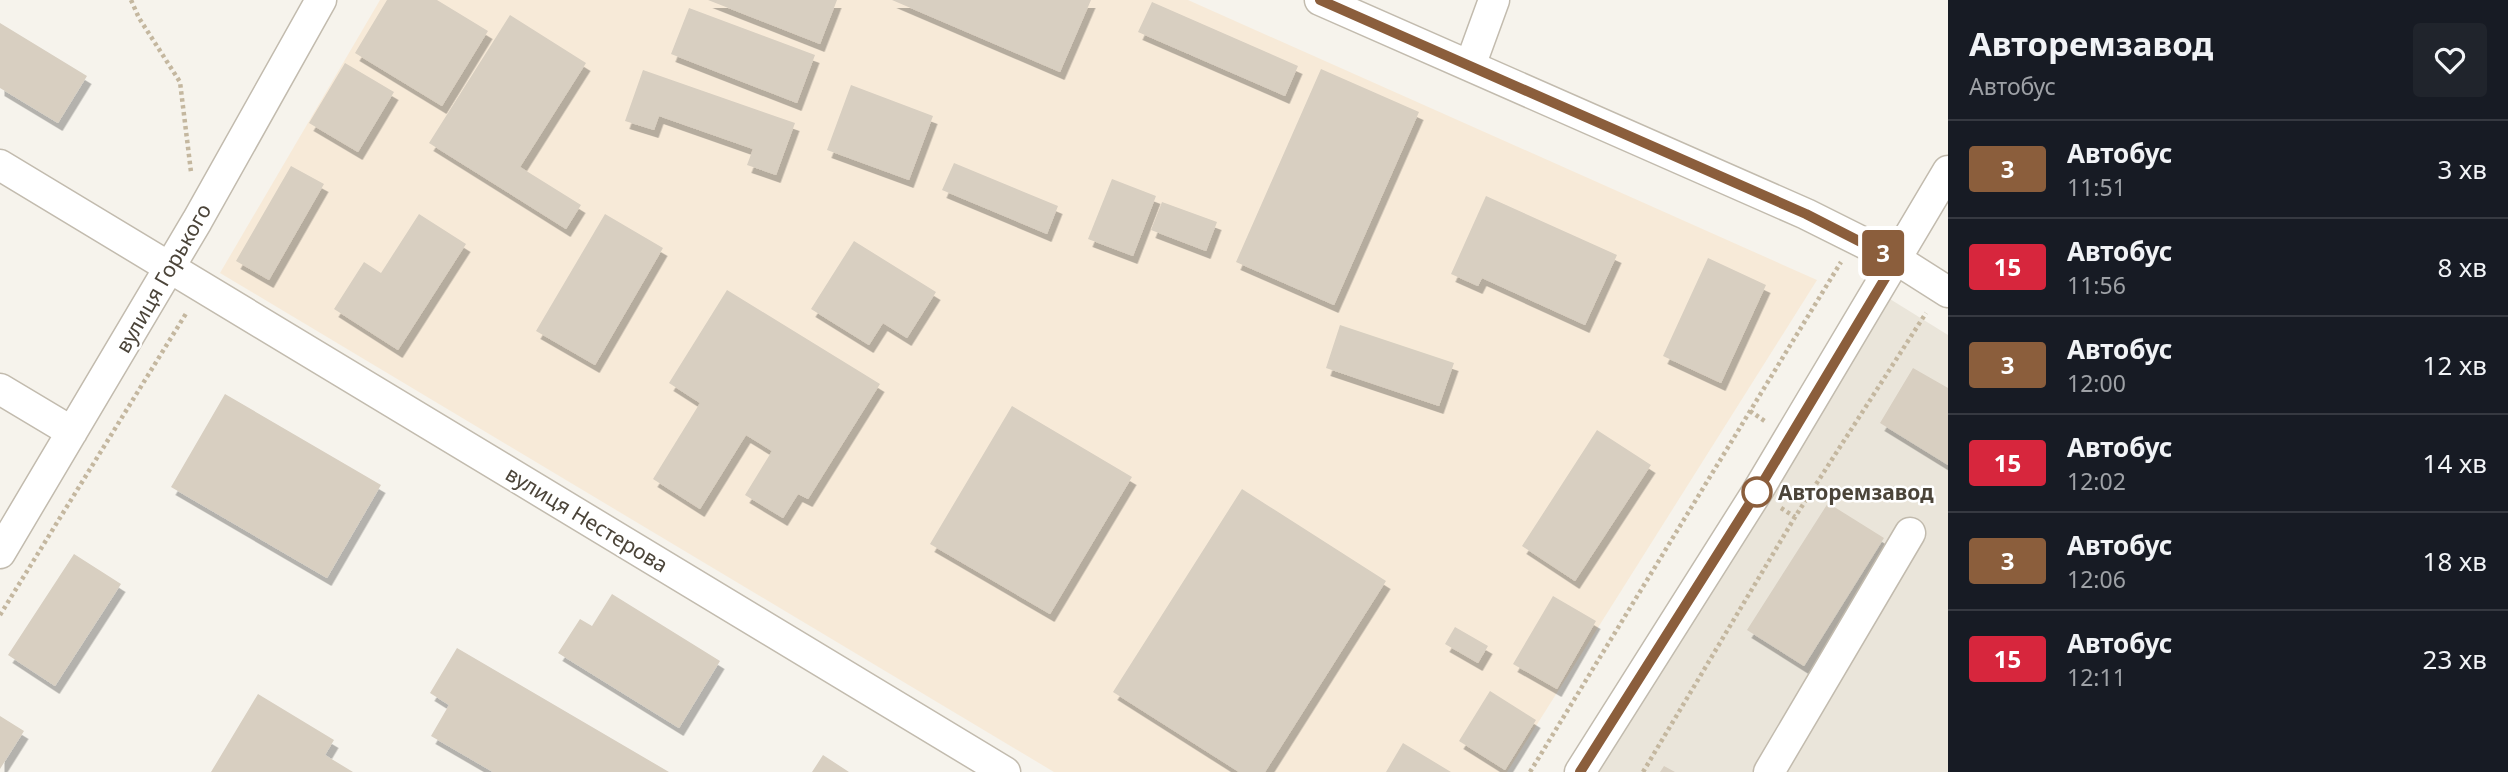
<!DOCTYPE html>
<html lang="uk">
<head>
<meta charset="utf-8">
<style>
  :root { --surface:#171b24; --page:#20242c; --text:#f1f3f6; --muted:#9ea1a6; --line:#363941 }
  body { margin:0; font-family:"Noto Sans",sans-serif; background:var(--page); color:var(--text); height:100vh; display:flex; flex-direction:column; font-size:26px; white-space:nowrap }
  * { box-sizing:border-box; margin:0 }
  p { font-size:23px; color:var(--muted) }
  .icon { flex:none; width:38px; height:38px; fill:none; stroke:currentColor; stroke-width:2; stroke-linecap:round; stroke-linejoin:round }
  .map { position:relative; flex:1; overflow:hidden }
  .side { display:flex; flex-direction:column; background:var(--surface); width:560px }
  .side>* { flex:none }
  .badge { padding:0 14px; border-radius:5px; font-size:24px; line-height:46px }
  .map>.badge { position:absolute; translate:-50% -50%; box-shadow:0 0 0 4px #fff }
  .round { display:grid; place-items:center; flex:none; width:74px; height:74px; border-radius:7px; background:var(--page) }
  .head { display:flex; align-items:center; justify-content:space-between; height:119px; padding:0 21px }
  h1 { font-size:33px; font-weight:700; line-height:52px }
  ul { padding:0; list-style:none }
  li { display:flex; align-items:center; gap:21px; height:98px; padding:0 21px; border-top:2px solid var(--line) }
  li div { flex:1 }
  li b { display:block; font-size:26px }
  li em { font-style:normal }
  li .badge { min-width:77px; font-weight:700; text-align:center }
  main { display:flex; flex:1; min-height:0 }
  .map>svg:first-child { display:block }
</style>
</head>
<body>
<main>
<div class="map">
<svg width="1948" height="772" viewBox="0 0 1948 772">
  <defs>
    <filter id="shadow"><feDropShadow dx="4.5" dy="8" stdDeviation="0" flood-color="#0004"/></filter>
  </defs>
  <rect width="100%" height="100%" fill="#f6f3ec"/>
  <path fill="#eae5da" d="M1877 291 1948 335V772H1590Z"/>
  <path fill="#f7ead8" d="M380 0H1188L1817 280 1507 772H1054L220 273Z"/>
  <path fill="#d8cfc1" filter="url(#shadow)" d="M387 0H437L488 31 442 106 355 53Z
    M708 0H837L820 44Z
    M892 0H1091L1060 72Z
    M1152 2 1298 66 1285 96 1138 32Z
    M689 8 815 55 797 103 671 54Z
    M510 15 586 63 520 167 581 205 566 229 429 143Z
    M0 23 87 76 58 123 0 88Z
    M345 63 394 92 358 152 309 123Z
    M1321 69 1419 112 1334 305 1236 262Z
    M643 70 795 123 776 175 747 165 753 149 659 116 654 130 625 121Z
    M851 85 933 116 909 180 827 150Z
    M954 163 1058 206 1047 234 942 190Z
    M291 166 324 184 269 280 236 261Z
    M1112 179 1156 196 1133 256 1088 239Z
    M1486 196 1617 255 1585 325 1482 278 1478 286 1451 274Z
    M1162 202 1217 222 1206 251 1151 230Z
    M419 214 466 244 398 350 334 309 364 262 381 273Z
    M605 214 663 248 595 365 536 331Z
    M854 241 936 292 907 338 883 323 869 345 811 309Z
    M1708 258 1766 285 1721 383 1663 356Z
    M727 290 880 384 808 499 798 494 783 518 745 495 772 451 746 435 700 509 653 479 700 403 669 383Z
    M1340 325 1454 363 1439 406 1326 368Z
    M1913 368 1948 388V465L1880 423Z
    M225 394 381 485 327 578 171 487Z
    M1012 406 1132 477 1050 614 930 544Z
    M1597 430 1651 465 1575 581 1522 546Z
    M1242 489 1386 581 1265 772H1239L1113 692Z
    M1828 503 1884 538 1804 666 1747 630Z
    M74 554 121 584 55 686 8 655Z
    M612 594 720 661 679 728 558 653 580 619 592 626Z
    M1553 596 1596 621 1557 689 1513 664Z
    M1455 627 1488 646 1478 663 1445 644Z
    M457 648 669 772H493L431 736 449 705 430 693Z
    M1490 691 1536 720 1505 770 1459 741Z
    M258 694 334 740 325 755 353 772H211Z
    M0 716 24 731 0 769Z
    M1403 743 1451 772H1386Z
    M823 755 849 772H812Z
    M1664 766 1675 772H1660Z"/>
  <g fill="none" stroke-linecap="round" stroke-linejoin="round">
    <defs>
      <path id="minor" d="M1320 0 1806 214 1896 259 1948 292
        M1470 66 1494 0
        M0 165 1005 772
        M0 389 72 432
        M0 553 197 221 321 0
        M1580 772 1757 492 1948 171
        M1769 772 1910 533"/>
    </defs>
    <use href="#minor" stroke="#c2bbae" stroke-width="33"/>
    <path stroke="#c4b79f" stroke-width="4.5" stroke-dasharray="3.5 3.5" stroke-linecap="butt" d="M131 0 139 18 180 82 191 172
      M1750 411 1766 422
      M1781 508 1795 517
      M0 615 187 312
      M1530 772 1841 262
      M1643 772 1795 517 1926 313"/>
    <use href="#minor" stroke="#fff" stroke-width="30"/>
  </g>
  <g fill="none" stroke-linecap="round" stroke-linejoin="round">
    <defs>
      <path id="line" d="M1320 0 1806 214 1896 260 1757 492 1580 772"/>
    </defs>
    <use href="#line" stroke="#fff" stroke-width="16"/>
    <use href="#line" stroke="#8b5e3c" stroke-width="10"/>
  </g>
  <circle fill="#fff" stroke="#8b5e3c" stroke-width="3.5" cx="1757" cy="492" r="14"/>
  <g text-anchor="middle" dominant-baseline="central" stroke-width="5" stroke-linejoin="round" paint-order="stroke">
    <g font-size="21" fill="#4b4439" stroke="#fff">
      <text transform="translate(163 278) rotate(-60)">вулиця Горького</text>
      <text transform="translate(587 519) rotate(31)">вулиця Нестерова</text>
    </g>
    <g font-size="21" font-weight="bold" fill="#4b4439" stroke="#fff" text-anchor="start">
      <text x="1778" y="492">Авторемзавод</text>
    </g>
  </g>
</svg>
<b class="badge" style="left:1883px;top:253px;background:#8b5e3c;color:#fff">3</b>
</div>
<section class="side">
<div class="head"><div><h1>Авторемзавод</h1><p>Автобус</p></div><a class="round"><svg class="icon" aria-label="heart" viewBox="0 0 24 24"><path d="M12 20l-8-8c-3-5 5-10 8-4 3-6 11-1 8 4z"/></svg></a></div>
<ul>
<li><span class="badge" style="background:#8b5e3c;color:#fff">3</span><div><b>Автобус</b><p>11:51</p></div><em>3 хв</em></li>
<li><span class="badge" style="background:#d7263d;color:#fff">15</span><div><b>Автобус</b><p>11:56</p></div><em>8 хв</em></li>
<li><span class="badge" style="background:#8b5e3c;color:#fff">3</span><div><b>Автобус</b><p>12:00</p></div><em>12 хв</em></li>
<li><span class="badge" style="background:#d7263d;color:#fff">15</span><div><b>Автобус</b><p>12:02</p></div><em>14 хв</em></li>
<li><span class="badge" style="background:#8b5e3c;color:#fff">3</span><div><b>Автобус</b><p>12:06</p></div><em>18 хв</em></li>
<li><span class="badge" style="background:#d7263d;color:#fff">15</span><div><b>Автобус</b><p>12:11</p></div><em>23 хв</em></li>
</ul>
</section>
</main>
</body>
</html>
